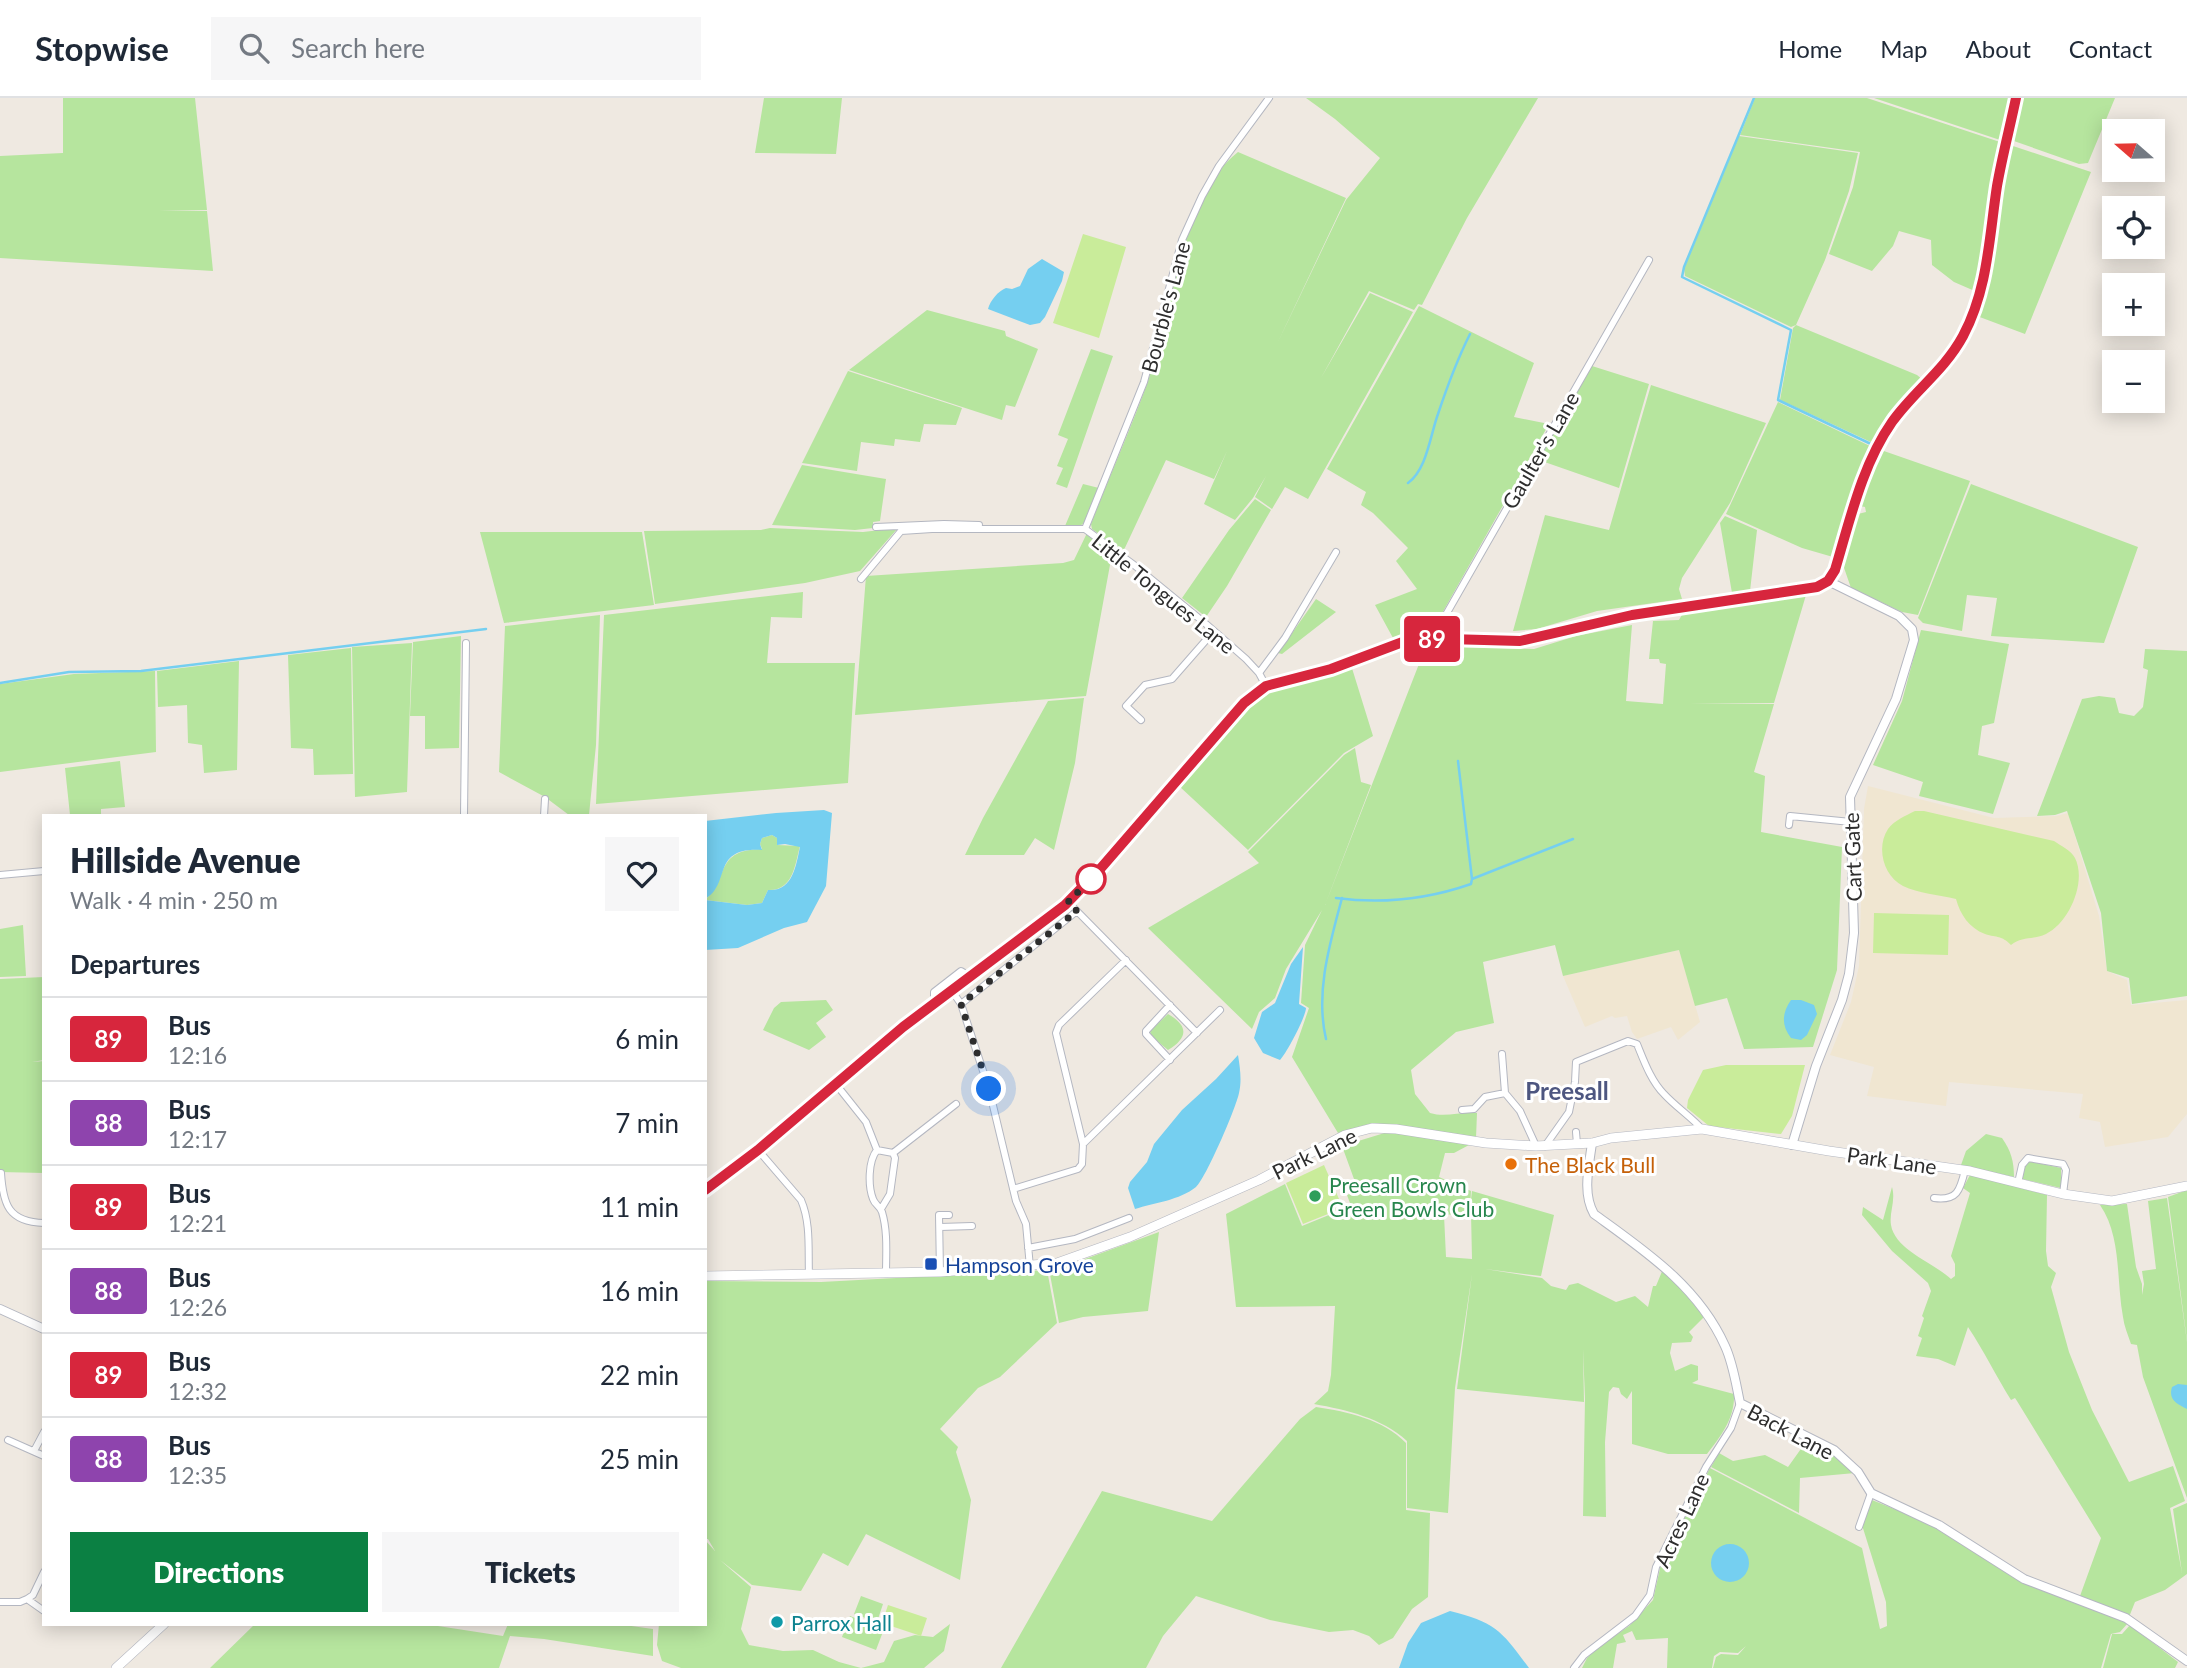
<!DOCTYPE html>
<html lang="en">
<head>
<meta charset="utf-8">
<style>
  :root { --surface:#fff; --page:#f6f6f7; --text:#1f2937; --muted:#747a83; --line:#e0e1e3; --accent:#0b8043 }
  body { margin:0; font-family:Lato,sans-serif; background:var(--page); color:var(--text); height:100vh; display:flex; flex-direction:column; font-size:26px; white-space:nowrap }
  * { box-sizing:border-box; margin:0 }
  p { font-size:23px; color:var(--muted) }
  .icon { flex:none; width:38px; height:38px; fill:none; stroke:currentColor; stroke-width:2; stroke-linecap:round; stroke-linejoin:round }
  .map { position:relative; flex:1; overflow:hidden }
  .side { position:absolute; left:42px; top:716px; width:665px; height:812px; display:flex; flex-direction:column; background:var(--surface); border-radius:0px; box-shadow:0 4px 18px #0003 }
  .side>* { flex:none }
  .badge { padding:0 14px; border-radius:5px; font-size:24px; line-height:46px }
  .needle { width:46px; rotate:290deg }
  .buttons { position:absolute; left:2102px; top:21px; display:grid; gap:14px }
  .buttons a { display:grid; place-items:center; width:63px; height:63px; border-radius:0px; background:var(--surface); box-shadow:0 4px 18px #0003; font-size:35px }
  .you { position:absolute; width:35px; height:35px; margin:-18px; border:5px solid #fff; border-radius:50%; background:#1a73e8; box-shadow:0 0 0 10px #1a73e833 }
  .map>.badge { position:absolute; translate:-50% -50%; box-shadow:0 0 0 4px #fff }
  h2 { padding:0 28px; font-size:26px; line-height:63px }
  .round { display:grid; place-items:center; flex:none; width:74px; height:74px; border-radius:0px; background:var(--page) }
  .head { display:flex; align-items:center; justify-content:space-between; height:119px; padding:0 28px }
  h1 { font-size:33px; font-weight:800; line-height:52px }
  .primary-button { display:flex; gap:14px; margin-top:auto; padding:14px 28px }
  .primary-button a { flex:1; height:80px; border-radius:0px; background:var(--accent); color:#fff; font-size:28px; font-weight:800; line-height:80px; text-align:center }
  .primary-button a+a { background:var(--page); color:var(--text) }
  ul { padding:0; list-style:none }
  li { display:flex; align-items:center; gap:21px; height:84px; padding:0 28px; border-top:2px solid var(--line) }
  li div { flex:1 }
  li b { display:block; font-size:26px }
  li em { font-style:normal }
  li .badge { min-width:77px; font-weight:700; text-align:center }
  header { display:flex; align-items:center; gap:42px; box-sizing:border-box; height:98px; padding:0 35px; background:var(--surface); border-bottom:2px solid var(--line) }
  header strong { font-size:33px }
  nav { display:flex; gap:38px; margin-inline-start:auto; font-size:24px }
  .search { width:490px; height:63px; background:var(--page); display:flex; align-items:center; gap:18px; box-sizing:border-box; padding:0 24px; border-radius:0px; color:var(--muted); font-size:26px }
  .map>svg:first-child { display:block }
</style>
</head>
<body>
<header>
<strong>Stopwise</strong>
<div class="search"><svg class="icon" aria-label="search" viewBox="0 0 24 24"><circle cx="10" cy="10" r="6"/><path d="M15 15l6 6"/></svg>Search here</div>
<nav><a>Home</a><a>Map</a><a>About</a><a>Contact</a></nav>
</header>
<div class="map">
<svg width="2187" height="1570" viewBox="0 0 2187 1570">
  <rect width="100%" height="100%" fill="#efe9e1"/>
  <path fill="#f0e6d1" d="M1868 688 1994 720 2056 718 2068 715 2099 818 2107 873 2127 882 2131 907 2187 902V1016L2168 1039 2105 1049 2100 1024 2079 1020 2083 996 1949 984 1946 1008 1867 998 1874 969 1830 957 1851 904 1859 868 1864 711Z
    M1679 852 1700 924 1678 942 1671 929 1637 941 1632 934 1627 918 1615 920 1612 918 1585 929 1563 878Z"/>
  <path fill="#b6e59e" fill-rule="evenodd" d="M63 0H195L207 112H159L207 113 213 173 0 160V58L63 55Z
    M764 0H842L836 56 755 55Z
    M1306 0H1538L1467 120 1422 207 1418 206 1414 212 1369 193 1321 280 1370 195 1413 214 1308 401 1285 389 1272 411 1255 399 1266 378 1253 400 1235 422 1204 406 1227 353 1214 381 1166 362 1123 454 1092 431 1091 426C1109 379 1130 333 1147 286 1172 214 1175 105 1238 54L1346 100 1277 246 1346 102 1380 60 1335 21Z
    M1755 0H1867L2000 44 1986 154 1977 194 1954 184 1932 167 1931 142 1899 133 1893 148 1872 173 1829 156 1853 89 1860 54 1740 37Z
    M1874 0H2010L2000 42Z
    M2021 0H2115L2088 65 2079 66 2011 42Z
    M1739 38 1858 55 1849 93 1825 162 1796 227 1917 277 1923 282 1888 320 1873 345 1780 302 1793 230 1796 227 1791 229 1685 178 1684 171Z
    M2010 47 2091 74 2025 236 1977 218 1991 177 2002 83Z
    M1419 208 1534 265 1514 319 1549 326 1432 533 1393 540 1375 507 1417 491 1396 463 1408 450 1373 415 1361 407 1366 394 1327 371Z
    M927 212 1005 233 1006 238 1038 251 1015 309 1006 307 1002 322 849 272Z
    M1091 251 1113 258 1067 390 1056 386 1063 370 1057 368 1068 341 1058 337Z
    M1592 268 1649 286 1619 390 1536 361Z
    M848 273 962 310 956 327 924 326 920 344 895 341 894 348 861 344 857 373 802 365Z
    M1651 287 1766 325 1730 405 1682 480 1679 491 1682 501 1597 513 1537 531 1513 533 1545 417 1609 432Z
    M1778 304 1872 349 1856 385 1833 459 1802 450 1726 416Z
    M1881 352 1970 383 1918 517 1902 514 1851 490 1842 464 1858 416 1866 414 1865 409 1860 408Z
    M802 367 886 381 880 423 873 424V430L855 432 772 427Z
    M1083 386 1099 390 1085 424 1080 428H1065Z
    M1971 386 2138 449 2104 545 1991 538 1997 500 1967 497 1962 533 1923 525 1918 520Z
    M1255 401 1271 412 1227 488 1206 519 1182 500 1229 432Z
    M1725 418 1757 432 1750 493 1732 495 1720 425Z
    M770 430 863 434 898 430 860 473 805 485 655 506 644 433 761 432Z
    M480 434H642L654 507 504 525Z
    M1087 435 1112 456 1086 598 855 617 866 478 1063 465 1074 462Z
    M803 494 802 520 771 519 767 565H855L848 685 596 706 604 517Z
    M1806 497 1774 605H1690L1774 606 1754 674 1765 678 1761 734 1842 749 1837 872 1813 949 1744 951 1727 900 1695 908 1679 852 1563 878 1555 847 1483 864 1494 925 1456 934 1411 972 1415 996 1430 1015C1446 1020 1461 1013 1477 1015L1476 1040 1373 1025 1338 1035 1292 959 1309 910 1301 905 1305 847 1322 812 1286 871 1275 900 1259 914 1252 931 1148 830 1259 765 1248 754 1344 657 1355 650 1361 684 1371 687 1325 807 1426 548 1534 551 1576 538 1632 527 1626 603 1663 606 1666 566 1660 565 1659 561H1649L1653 523 1679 522 1684 513Z
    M1316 501 1336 514 1282 556 1278 555Z
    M600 517 596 647 589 717H569L545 699 499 674 505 528Z
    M1921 532 2009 546 1994 625 1982 628 1978 657 2010 665 1993 716 1919 698 1923 684 1873 667 1902 603Z
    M461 538 459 650 425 651V618H410L413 544Z
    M412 545 407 694 355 699 352 549Z
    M351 550 353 676 314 677 313 651 291 650 288 557Z
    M2145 551 2187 553V898L2132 906 2129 880 2107 873 2101 815 2067 713 2055 717 2037 718 2082 601 2099 598 2115 600 2119 615 2134 618 2143 609 2148 572 2143 570Z
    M239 563 237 672 204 675 202 647 188 645 187 607 158 609 157 573Z
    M1351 567 1373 638 1344 655 1248 752 1179 688 1222 637 1247 611 1267 595 1316 581Z
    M155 573 156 654 0 674V586L74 576Z
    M1084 600 1075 665 1054 752 1035 740 1024 757H965L983 720 1048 603Z
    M120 663 125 709 101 711V717H70L65 670Z
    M772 737 777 740V747L800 748C795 767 793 793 768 792L762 805 747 807 705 802C730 779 714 752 762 751L760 746 762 740Z
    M23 827 26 878 0 879V831Z
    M44 879V962L32 964 44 963V1075L0 1074V881Z
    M826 902 833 912 816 925 826 939 809 952 763 932 774 910 781 904Z
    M1168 916C1189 928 1188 940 1168 952L1151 938 1150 933Z
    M1391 1033 1469 1047 1454 1055H1445L1439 1079 1471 1093 1470 1110 1472 1093 1554 1117 1541 1178 1485 1171 1542 1180 1551 1188 1566 1192 1569 1187 1578 1185 1616 1204 1635 1198 1648 1209 1653 1188H1656L1663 1171 1688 1197 1704 1219 1689 1234 1693 1239 1691 1244 1672 1245 1670 1255 1675 1273 1691 1266 1698 1268V1282L1692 1285 1734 1296C1735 1320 1721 1338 1707 1356H1668L1632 1346V1293L1627 1301 1621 1296 1619 1290 1613 1289 1609 1294 1605 1344 1606 1419 1583 1418 1585 1301 1583 1251 1584 1304 1457 1291 1472 1176 1455 1290 1448 1415 1407 1410V1343C1382 1320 1347 1312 1314 1306L1328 1293 1331 1277 1335 1208 1236 1209 1226 1116 1285 1086 1302 1128 1351 1108 1347 1097 1358 1092 1342 1048ZM1471 1115 1472 1161 1446 1159 1444 1117Z
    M1986 1036 2002 1040C2011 1053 2014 1063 2014 1079L1961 1067 1966 1053Z
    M2028 1063 2061 1070V1090L2022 1081 2025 1068Z
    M1970 1077 2047 1097 2046 1153 2048 1168 2056 1175 2051 1189 2069 1254 2092 1312 2129 1384 2173 1368 2185 1403 2170 1410 2182 1475 2173 1411 2187 1405V1476L2165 1492 2135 1504 2129 1519 2080 1498 2101 1440 2017 1303 2015 1300 2011 1302C1996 1278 1984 1253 1968 1229L1955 1268 1938 1261 1916 1258 1922 1240 1918 1238 1924 1220 1922 1218 1931 1193 1928 1185 1892 1153 1862 1117 1863 1109 1883 1122 1892 1089C1896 1103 1889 1114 1891 1127 1895 1152 1934 1165 1951 1181L1955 1178V1166L1951 1158 1970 1095 1963 1090Z
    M2187 1092V1243L2168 1099Z
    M2167 1100 2187 1244V1400L2143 1279 2137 1247 2131 1246C2128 1237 2124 1228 2123 1219 2116 1182 2122 1139 2100 1107L2127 1106 2136 1169 2142 1186V1197L2144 1186 2142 1173 2156 1171 2148 1103Z
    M1159 1134 1148 1213 1083 1219 1059 1225 1049 1171 1066 1168Z
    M1047 1172 1057 1225 1000 1279 978 1290 940 1331 958 1349 956 1354 971 1402 960 1482 866 1436 848 1468 823 1455 801 1493 752 1487 720 1462 751 1489 741 1531 749 1547 783 1553 813 1552 839 1564 861 1570 884 1564 894 1543 915 1537 933 1539 950 1526 944 1553 924 1570H681L662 1563 657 1547 659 1526H705V1442L715 1453 708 1441H705V1183L821 1184Z
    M1316 1309C1348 1314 1383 1321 1406 1345V1412L1430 1415 1428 1499 1412 1511 1393 1540 1379 1547 1369 1538 1353 1532 1329 1534 1270 1522 1196 1498 1163 1538 1146 1570H1001L1102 1393 1212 1423 1300 1321Z
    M1808 1341 1833 1356 1855 1375 1800 1380 1799 1415 1711 1369 1719 1355 1733 1363 1765 1357 1788 1369Z
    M1710 1370 1862 1450 1880 1531 1887 1528 1886 1504 1862 1427 1872 1402 1929 1425 1996 1465 2128 1525 2120 1534 2111 1536 2101 1570H1713L1716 1559 1721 1556 1738 1557 1746 1548 1738 1555 1720 1554 1714 1558 1712 1570H1667L1668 1540 1636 1542 1632 1533 1623 1537 1626 1544 1617 1546 1613 1570H1582L1587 1560 1597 1550 1629 1528 1653 1502 1661 1466Z
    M861 1498 883 1506 877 1524 854 1516Z
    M850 1518 884 1531 876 1552 842 1539Z
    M255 1526H425L503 1538 508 1526H617L653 1531V1558L544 1541 510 1538 499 1570H210Z
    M2130 1527 2178 1564 2175 1570H2103L2112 1536H2122Z"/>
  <path fill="#c9ec9a" d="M1083 136 1126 149 1099 240 1053 225Z
    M1915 713H1924L2054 743C2061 748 2071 752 2075 760 2087 784 2069 825 2046 836 2034 842 2022 838 2011 847 2001 837 1998 840 1985 836 1969 830 1960 816 1956 801 1939 797 1918 795 1903 788 1883 778 1876 749 1888 731 1895 722 1905 718 1915 713Z
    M1874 815 1949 817 1948 857 1873 855Z
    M1726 967H1805L1792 1018 1781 1036 1709 1028 1687 1010 1688 1002 1703 972Z
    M1324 1067 1343 1110 1303 1126 1286 1085Z
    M888 1507 927 1520 921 1538 882 1525Z"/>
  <path fill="#75cff0" d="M1042 161 1064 174 1062 183 1045 219 1040 225 1030 227 988 211C990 203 998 193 1006 190L1012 191 1020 188 1028 171Z
    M824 712 832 715 826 788 807 824 784 830 738 850 705 852V802L747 807 762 805 768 792C793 794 796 767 800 749L785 746 777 747V740L772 737 762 740 760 746 762 752C710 749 732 786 705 801V723L776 715Z
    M1303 849 1299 906 1306 910C1306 918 1287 955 1280 962L1263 955 1254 940 1262 914 1275 905 1291 866Z
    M1791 902H1801L1814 907 1817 916 1807 937 1801 942 1791 940C1781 927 1782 915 1791 902Z
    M1238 957C1240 970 1242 982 1239 995 1236 1010 1206 1080 1196 1089 1180 1102 1154 1105 1135 1111L1128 1090 1130 1084 1147 1064 1154 1046 1182 1012 1216 981Z
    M2178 1286 2187 1287V1311C2177 1306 2168 1302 2172 1289Z
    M1711 1465a19 19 0 1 1 38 0a19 19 0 1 1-38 0Z
    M1450 1513C1495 1524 1502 1533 1529 1570H1399L1408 1545 1421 1525Z"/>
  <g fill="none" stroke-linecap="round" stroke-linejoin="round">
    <path stroke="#75cff0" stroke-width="2.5" d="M1754 0 1684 169 1682 179 1791 232 1778 302 1871 346
      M1408 385C1427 371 1430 338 1438 316 1447 289 1457 262 1470 236
      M0 585 69 574 141 573 486 531
      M1458 663 1472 781
      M1336 800C1381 806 1428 801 1471 786L1472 781 1573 741
      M1326 941C1315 894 1330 845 1342 800"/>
    <defs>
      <path id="minor" d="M876 429 944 426 979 427
        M1085 431 1144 284 1182 142 1202 98 1219 68 1269 0
        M861 481 901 433 932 431H1085L1134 467 1206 526 1246 561 1259 575 1266 588
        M1432 541 1649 162
        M1259 575 1285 540 1336 454
        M1141 622 1126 608 1145 587 1172 581 1214 533
        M464 718 466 545
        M544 718 545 701
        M1789 727 1790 718 1851 724
        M0 777 44 773
        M1068 804 1197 935
        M952 893 961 906 989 991 1016 1103 1026 1126 1030 1169
        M934 905V894L961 873 971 879
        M961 906 1077 813
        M1170 907 1146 933V936L1170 962
        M1502 956 1505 995 1520 1013 1536 1048
        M835 985 866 1024 877 1052C868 1063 868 1088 873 1101 875 1107 880 1108 882 1114 888 1134 886 1156 886 1176
        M1462 1012 1474 1011 1485 999 1505 995
        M1576 1034 1577 1046
        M1083 1046 1056 935 1059 927 1126 862
        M1545 1048 1569 1014 1575 984 1576 964 1628 943 1637 946C1644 963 1651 983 1664 996 1676 1009 1690 1018 1702 1031
        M758 1052 801 1102C811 1125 808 1152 809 1177
        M877 1052 893 1055 895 1060 890 1096 881 1111
        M893 1055 956 1006
        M1 1075C3 1106 8 1124 44 1125
        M2018 1085 2022 1067 2028 1060 2063 1066 2066 1072 2063 1096
        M1013 1091 1078 1071 1082 1066 1083 1046 1220 912
        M1934 1100C1957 1103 1960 1093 1965 1072
        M940 1129 972 1128
        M1028 1150 1075 1141 1129 1120
        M940 1174 939 1117H949
        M8 1342 44 1358
        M34 1353 44 1334
        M1859 1429 1871 1395
        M27 1501 33 1497 44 1474
        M0 1504H20L27 1501 44 1513
        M1574 1570 1584 1557 1635 1518 1650 1497 1656 1469 1706 1369 1731 1330 1740 1305"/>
      <path id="tertiary" d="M1592 1045C1589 1068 1582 1095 1594 1116 1645 1153 1698 1188 1725 1248 1733 1265 1736 1286 1740 1305L1834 1352 1858 1374 1871 1395 1939 1427 2024 1481 2126 1520 2187 1563
        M1792 1047 1816 968 1842 902 1849 876 1854 835 1850 699 1896 601 1914 542 1912 531 1899 518 1828 483
        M0 1211 44 1231"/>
      <path id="secondary" d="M705 1092 758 1052 903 929 1065 807 1101 770 1244 605 1266 588 1331 571 1408 542 1448 541 1520 543 1632 517 1817 489 1828 483 1834 472C1850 422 1862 367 1892 324 1915 292 1948 270 1965 233 1987 183 1989 141 1997 88 2002 59 2010 29 2016 0
        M705 1178 940 1174 1057 1165 1130 1139 1259 1082 1345 1037 1372 1030 1396 1031 1486 1045 1536 1048 1592 1045 1611 1040 1702 1031 1829 1053 1970 1073 2063 1096 2112 1103 2187 1088
        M116 1570 164 1526"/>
    </defs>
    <use href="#minor" stroke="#b4b7c1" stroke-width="8"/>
    <use href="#tertiary" stroke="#b4b7c1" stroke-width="10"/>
    <use href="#secondary" stroke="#b4b7c1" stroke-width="10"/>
    <use href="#minor" stroke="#fff" stroke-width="6"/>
    <use href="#tertiary" stroke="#fff" stroke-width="8"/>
    <use href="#secondary" stroke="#fff" stroke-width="9"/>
  </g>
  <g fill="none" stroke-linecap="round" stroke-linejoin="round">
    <defs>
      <path id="line" d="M705 1092 758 1052 903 929 1065 807 1101 770 1244 605 1266 588 1331 571 1408 542 1448 541 1520 543 1632 517 1817 489 1828 483 1835 472C1850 422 1862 367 1892 324 1914 293 1944 273 1963 238 1988 191 1989 140 1997 88 2002 59 2010 29 2016 0"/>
    </defs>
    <use href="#line" stroke="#fff" stroke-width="16"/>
    <use href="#line" stroke="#d7263d" stroke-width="10"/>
    <path stroke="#2e2e2e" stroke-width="7" stroke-dasharray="0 12.6" d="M989 991 961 906 1077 813 1068 804 1091 781"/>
  </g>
  <circle fill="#fff" stroke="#d7263d" stroke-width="3.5" cx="1091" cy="781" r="14"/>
  <circle fill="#e8710a" stroke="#fff" stroke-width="2.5" cx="1511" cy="1066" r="7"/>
  <circle fill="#2e9e5b" stroke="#fff" stroke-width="2.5" cx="1315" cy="1098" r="7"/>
  <rect fill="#1a4fb4" stroke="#fff" stroke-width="2.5" x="924" y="1159" width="14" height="14" rx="3.5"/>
  <circle fill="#0f9aa8" stroke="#fff" stroke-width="2.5" cx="777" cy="1524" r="7"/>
  <g text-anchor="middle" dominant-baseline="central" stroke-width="6" stroke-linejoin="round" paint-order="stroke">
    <g font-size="21" fill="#2e2e2e" stroke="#fff">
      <text transform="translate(1165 209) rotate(-75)">Bourble's Lane</text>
      <text transform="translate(1540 352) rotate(-60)">Gaulter's Lane</text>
      <text transform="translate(1164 495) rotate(39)">Little Tongues Lane</text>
      <text transform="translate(1852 759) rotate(-92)">Cart Gate</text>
      <text transform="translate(1314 1055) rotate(-26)">Park Lane</text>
      <text transform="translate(1892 1062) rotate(8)">Park Lane</text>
      <text transform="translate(1791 1333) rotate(28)">Back Lane</text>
      <text transform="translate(1681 1422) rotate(-65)">Acres Lane</text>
    </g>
    <g font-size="21" fill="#c56008" stroke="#fff" text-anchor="start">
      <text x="1525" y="1066">The Black Bull</text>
    </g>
    <g font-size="21" fill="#27864d" stroke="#fff" text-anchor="start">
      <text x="1329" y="1086">Preesall Crown<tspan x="1329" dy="24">Green Bowls Club</tspan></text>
    </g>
    <g font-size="21" fill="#164399" stroke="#fff" text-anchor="start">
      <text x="945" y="1166">Hampson Grove</text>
    </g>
    <g font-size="21" fill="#0d838f" stroke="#fff" text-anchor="start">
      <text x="791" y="1524">Parrox Hall</text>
    </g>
    <g font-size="24" font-weight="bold" fill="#4d5680" stroke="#fff">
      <text x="1567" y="992">Preesall</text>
    </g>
  </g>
</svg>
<div class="buttons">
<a><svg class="needle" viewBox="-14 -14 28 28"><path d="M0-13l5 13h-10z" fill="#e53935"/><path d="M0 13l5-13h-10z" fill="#747a83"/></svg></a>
<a><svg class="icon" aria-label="locate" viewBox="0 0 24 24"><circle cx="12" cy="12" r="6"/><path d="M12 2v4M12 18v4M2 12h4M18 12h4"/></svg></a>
<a>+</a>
<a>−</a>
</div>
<div class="you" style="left:989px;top:991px"></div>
<b class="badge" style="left:1432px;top:541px;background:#d7263d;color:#fff">89</b>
<section class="side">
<div class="head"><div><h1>Hillside Avenue</h1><p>Walk · 4 min · 250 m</p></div><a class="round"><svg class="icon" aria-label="heart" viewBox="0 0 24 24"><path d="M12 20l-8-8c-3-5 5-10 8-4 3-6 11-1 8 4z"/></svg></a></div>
<h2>Departures</h2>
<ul>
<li><span class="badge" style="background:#d7263d;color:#fff">89</span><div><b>Bus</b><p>12:16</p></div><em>6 min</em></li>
<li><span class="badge" style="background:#8e44ad;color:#fff">88</span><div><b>Bus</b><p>12:17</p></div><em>7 min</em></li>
<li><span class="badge" style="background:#d7263d;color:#fff">89</span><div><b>Bus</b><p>12:21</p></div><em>11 min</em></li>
<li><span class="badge" style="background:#8e44ad;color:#fff">88</span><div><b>Bus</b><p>12:26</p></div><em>16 min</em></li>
<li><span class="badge" style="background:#d7263d;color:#fff">89</span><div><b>Bus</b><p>12:32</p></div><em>22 min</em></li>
<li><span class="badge" style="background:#8e44ad;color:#fff">88</span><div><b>Bus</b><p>12:35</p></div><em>25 min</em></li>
</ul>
<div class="primary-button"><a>Directions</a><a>Tickets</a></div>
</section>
</div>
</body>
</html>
